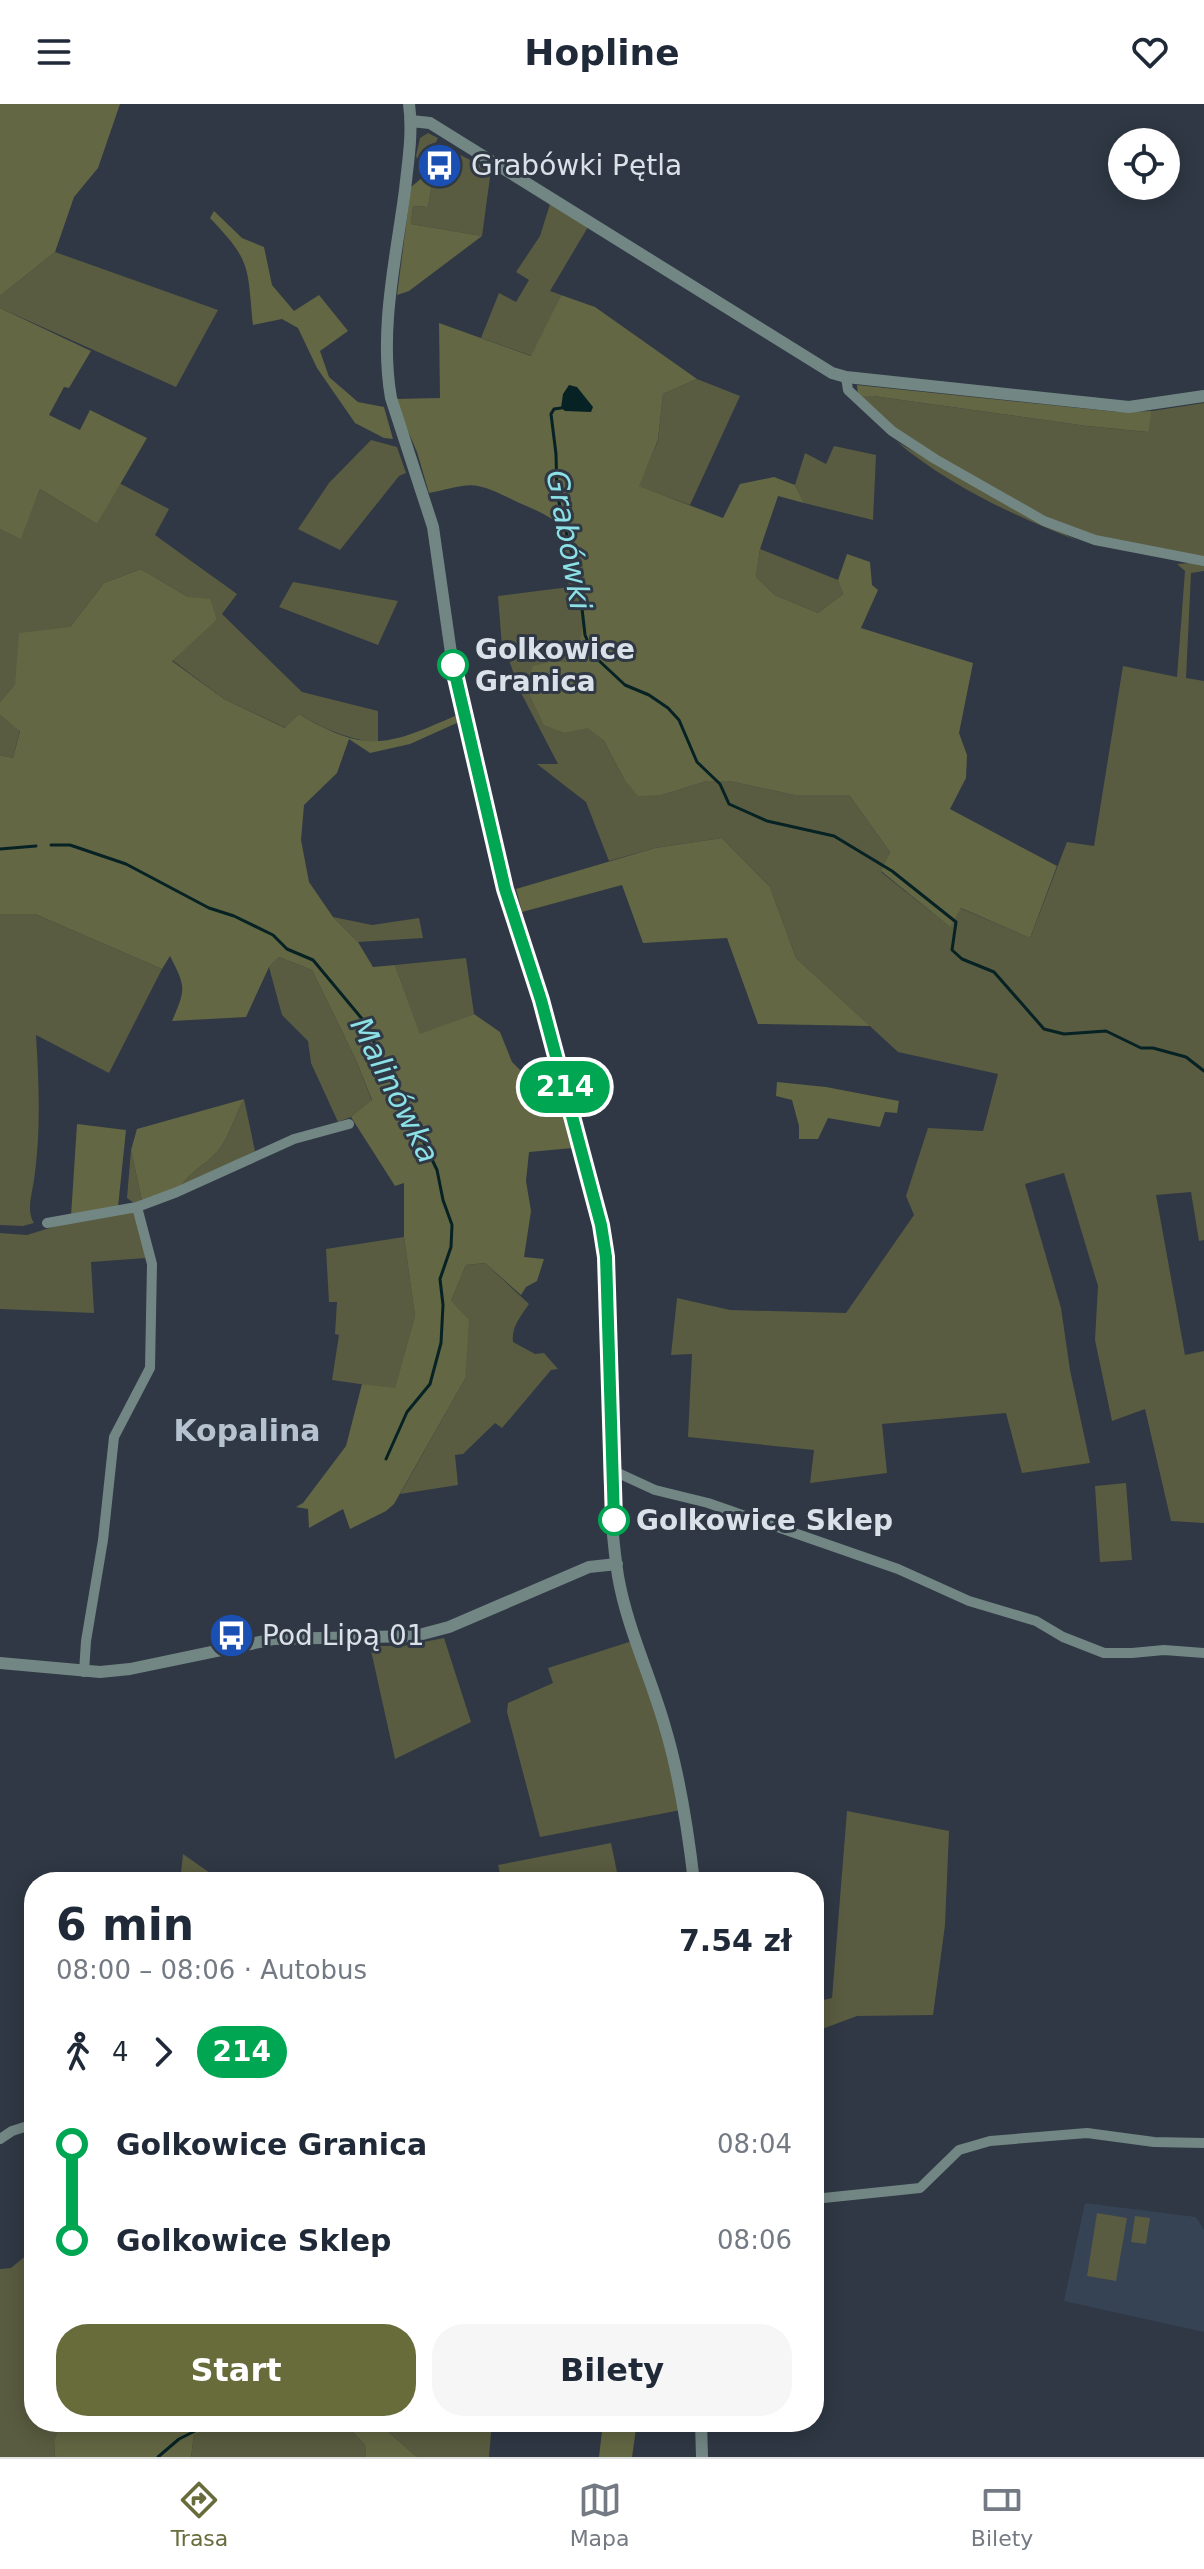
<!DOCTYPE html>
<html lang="pl">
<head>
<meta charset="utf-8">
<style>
  :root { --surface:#fff; --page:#f6f6f7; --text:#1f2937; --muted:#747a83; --line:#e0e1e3; --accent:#686c3b }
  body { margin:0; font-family:"DejaVu Sans",sans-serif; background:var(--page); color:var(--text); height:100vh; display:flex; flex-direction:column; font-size:30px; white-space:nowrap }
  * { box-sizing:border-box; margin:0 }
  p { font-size:26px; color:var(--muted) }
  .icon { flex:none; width:44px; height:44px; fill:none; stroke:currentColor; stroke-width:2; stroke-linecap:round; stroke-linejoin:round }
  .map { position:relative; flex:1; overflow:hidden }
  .drawer { position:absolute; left:24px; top:1768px; width:800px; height:560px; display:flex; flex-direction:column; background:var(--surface); border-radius:32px; box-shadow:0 4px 20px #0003 }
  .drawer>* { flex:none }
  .badge { padding:0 16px; border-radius:26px; font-size:28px; line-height:52px }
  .buttons { position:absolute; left:1108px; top:24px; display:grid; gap:16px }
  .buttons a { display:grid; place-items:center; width:72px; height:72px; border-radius:50%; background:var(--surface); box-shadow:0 4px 20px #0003; font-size:40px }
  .map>.badge { position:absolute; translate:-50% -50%; box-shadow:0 0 0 4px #fff }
  .legs { display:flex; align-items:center; gap:12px; height:88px; padding:0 32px; font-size:26px }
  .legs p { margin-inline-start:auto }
  .summary { display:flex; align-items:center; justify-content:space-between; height:136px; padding:0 32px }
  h1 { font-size:44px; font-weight:700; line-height:60px }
  .cta { display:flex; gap:16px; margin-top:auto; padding:16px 32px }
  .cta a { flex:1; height:92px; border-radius:32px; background:var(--accent); color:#fff; font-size:32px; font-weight:700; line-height:92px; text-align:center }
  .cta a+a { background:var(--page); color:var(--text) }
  ul { padding:0 32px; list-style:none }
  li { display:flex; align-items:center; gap:28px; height:96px; font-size:30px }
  li i { display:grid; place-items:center; width:12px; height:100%; margin:0 10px; background:currentColor }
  li i::after { content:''; width:20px; height:20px; margin:-10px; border:6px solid; border-radius:50%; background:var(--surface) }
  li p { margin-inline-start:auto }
  li:first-child i { background:linear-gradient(#0000 50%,currentColor 0) }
  li:last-child i { background:linear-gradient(currentColor 50%,#0000 0) }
  header { display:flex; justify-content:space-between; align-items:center; height:104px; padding:0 32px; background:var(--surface); font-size:36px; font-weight:700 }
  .menu { display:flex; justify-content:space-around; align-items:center; height:112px; border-top:2px solid var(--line); background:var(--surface); font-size:22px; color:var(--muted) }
  .menu a { display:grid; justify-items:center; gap:4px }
  .menu .on { color:var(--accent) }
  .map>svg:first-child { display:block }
</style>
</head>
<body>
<header><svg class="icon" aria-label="menu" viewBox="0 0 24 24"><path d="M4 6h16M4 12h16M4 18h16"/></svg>Hopline<svg class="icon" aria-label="heart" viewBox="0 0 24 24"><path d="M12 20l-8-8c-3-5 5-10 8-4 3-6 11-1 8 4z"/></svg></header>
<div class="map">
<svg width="1204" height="2353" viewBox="0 0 1204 2353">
  <rect width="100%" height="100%" fill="#2f3844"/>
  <path fill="#364354" d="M1085 2099 1196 2113 1204 2126V2228L1064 2197Z"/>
  <path fill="#595c40" d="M428 29 438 34 432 46 419 58 416 52 420 34Z
    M452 47 491 66 482 132 411 120 413 102 428 103 435 63Z
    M550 100 588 123 550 187 561 191 532 252 481 234 499 189 516 198 529 176 516 168 540 132Z
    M55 148 218 206 176 283 0 204V192Z
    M697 275 740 292 690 401 638 382 658 337 663 290Z
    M858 292H873L1087 322 1147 328 1152 307 1204 299V453L1112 438 1071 424 1008 396 893 326Z
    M371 336 397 343 406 369 399 372 340 446 298 425 329 379Z
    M897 338 1040 418 1078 437C1013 411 951 383 897 338Z
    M834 342 876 351 873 416 804 399 795 381 805 349 826 360Z
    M119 379 169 405 155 431 237 490 222 510 302 588 378 607V639C348 635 326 626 299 610L286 624 224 595 172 556 217 516 188 493 141 465 104 479 70 523 0 598V425L21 434 40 385 97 420Z
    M559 419C569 429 580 440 584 456 591 483 583 531 576 558L554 557 565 629 588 623 604 637 624 675 662 691 707 677H729L794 691H849L890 748 881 768 949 822 960 804 1030 834 1067 738 1094 742 1123 562 1177 573 1185 467 1177 460 1204 458V467L1191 469 1186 574 1204 577V1136L1199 1137 1191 1088 1156 1091 1185 1251 1204 1247V1419L1171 1417 1145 1305 1112 1317 1095 1236 1098 1182 1064 1069 1025 1080 1061 1204 1070 1266 1090 1359 1022 1369 1006 1309 882 1320 887 1369 810 1379 814 1346 688 1333 692 1250 671 1251 677 1194 730 1206 846 1209 914 1111 906 1092 928 1024 983 1027 998 970 898 948 796 854 770 783 722 734 655 744 609 757 586 698 537 660H558L519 585 509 556H503L498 492 569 483Z
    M760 445 838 476 843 490 818 509 775 491 756 473Z
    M293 478 398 497 378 541 279 503Z
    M0 611 20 626 13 654 0 651Z
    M0 810H35L162 865 109 969 36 931C39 981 41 1027 34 1076 32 1090 26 1107 34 1119L23 1122 0 1121Z
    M333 813 372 821 419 814 423 834 358 838Z
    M279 853 312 866 356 956 372 997 351 1013 338 1018 311 959 308 937 282 911 269 863Z
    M466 854 474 910 420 931 395 861Z
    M244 995 255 1047 180 1084C189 1067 210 1059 221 1043 230 1029 236 1010 244 995Z
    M131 1046 142 1097 134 1099 127 1094Z
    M135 1107 146 1154 91 1158 94 1209 0 1205V1129L27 1131 59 1121Z
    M404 1133 415 1212 395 1285 332 1276 339 1231 335 1230 337 1198H329L326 1145Z
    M485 1159 529 1200C521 1212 511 1223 513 1238L535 1250 544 1249 558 1265 551 1266 502 1324 495 1319 463 1350 455 1351 458 1381 400 1390 465 1275 451 1197 466 1161Z
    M1126 1379 1132 1456 1100 1458 1095 1382Z
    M444 1534 471 1618 395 1655 370 1542H403Z
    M629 1538 635 1542 660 1613 681 1706 540 1733 507 1608 508 1599 553 1579 548 1564Z
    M847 1707 949 1727 945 1821 933 1911 857 1912 814 1928V1898L832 1894Z
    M611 1739 619 1778H502L498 1761Z
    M183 1750 220 1776 219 1778H180Z
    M1097 2109 1127 2114 1116 2177 1087 2172Z
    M1135 2112 1150 2114 1146 2140 1131 2138Z
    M34 2145V2318H68L60 2322 54 2337 55 2353H0V2165L11 2164Z
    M224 2318H284L300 2325 347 2322 365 2341 366 2353H191L194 2331Z
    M377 2318H492L489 2353H417Z"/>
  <path fill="#636743" d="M0 0H120L98 64 74 93 55 148 0 192Z
    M435 63 428 103 413 102 411 120 482 132 409 187 397 191 411 83Z
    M214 107 242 134 264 143 272 181 294 207 319 191 348 227 320 247 329 273 358 298 384 303 393 335 384 334 355 319 317 264 298 224 282 215 253 221C247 162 252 158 210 114Z
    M561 191 595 203 697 275 663 290 658 336 639 382 723 414 740 380 774 373 795 381 804 399 778 392 760 445 756 473 775 491 818 509 843 490 838 476 847 450 870 458 872 481 878 486 861 524 973 559 959 629 967 651 966 674 950 705 1057 762 1030 834 961 804 950 823 881 767 890 748 849 691H794L729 677H707L662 691 638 692 624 675 604 637 588 624 565 629 544 621 526 583 533 562 554 557 576 558C581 537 583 517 584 496 588 443 573 421 524 401 510 395 493 385 478 382 464 379 443 387 429 389L417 348 394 295 440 294 439 219 531 252Z
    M0 204 91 247 69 284 64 283 49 311 80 326 90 306 147 334 97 420 40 385 21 435 0 425Z
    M857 281 1118 308 1152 307 1148 328 1087 322 873 292H858Z
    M141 465 188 493 210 495 217 516 172 557 224 595 285 624 299 610C367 651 389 641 457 611L459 618 410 640 370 649 349 635 337 669 304 701 301 736 309 778 333 813 358 838 373 863 395 861 420 930 474 910 500 928 512 958 539 985 556 981 573 1044 529 1048 526 1077 531 1107 524 1153 544 1155 537 1177 526 1183 521 1191 485 1159 466 1161 451 1197 469 1216 465 1275 394 1400 386 1407 350 1425 343 1405 309 1424 308 1405 296 1403 303 1399 346 1342 362 1280 395 1284 415 1212 404 1133V1079L395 1082 351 1013 372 996 356 956 312 866 279 853 269 863 246 913 172 917C186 885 186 883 170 852L162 865 35 810H0V651L13 654 20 627 0 611V598L15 581 19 529 70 523 104 479Z
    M722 734 770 783 796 854 870 922 758 920 727 834 643 839 622 781 522 808 516 785 655 744Z
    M777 978 826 983 899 997 897 1009 885 1008 880 1023 828 1014 818 1035H799V1022L792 996 776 992Z
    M244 995C236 1010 230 1029 221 1043 210 1059 189 1067 180 1084L142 1097 131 1046 137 1025Z
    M77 1020 126 1026 118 1103 71 1112Z
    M68 2318H224L194 2331 191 2353H55L54 2337 60 2321Z
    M284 2318H377L417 2353H366L365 2341 347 2322 300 2325Z
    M603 2318H637L632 2353H599Z"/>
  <path fill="#072224" d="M569 281 577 283 593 303 591 308 565 307 561 304 563 290Z"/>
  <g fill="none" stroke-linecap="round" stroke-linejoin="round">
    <path stroke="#072224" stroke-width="3" d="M561 304 554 305 551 310 556 350 557 390 570 444 577 460 585 531 594 552 625 581 649 591 668 604 679 616 697 658 720 680 729 700 767 717 834 732 892 767 956 818 952 846 962 855 994 868 1044 925 1064 930 1106 927 1141 944H1153L1186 953 1204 967
      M51 741H70L126 760 209 804 234 812 273 831 287 845 313 856 368 922 386 970 400 988 437 1066 443 1096 452 1121 451 1143 440 1175 443 1201 441 1239 430 1280 407 1308 386 1355
      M0 745 36 742
      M158 2353 179 2335 213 2318"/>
    <path stroke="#728684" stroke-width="10" d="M846 273 848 286 892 327 935 355 1044 417 1095 436 1204 457
      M47 1119 137 1103 177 1088 294 1035 349 1020
      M611 1369H618L655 1386 708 1399 898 1465 969 1497 1036 1517 1063 1533 1104 1549H1132L1164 1546 1204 1549
      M84 1568 86 1537 103 1436 114 1333 150 1264 152 1160 137 1103
      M0 2035 12 2027 34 2020
      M814 2095 920 2084 959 2046 990 2037 1087 2029 1154 2038 1204 2039"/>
    <path stroke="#728684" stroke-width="12" d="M409 0C413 29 408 57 405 86 396 154 379 226 391 294L433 423 454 570 505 785 541 896 601 1121C618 1237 600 1357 618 1472 627 1524 651 1573 665 1623 680 1673 688 1726 694 1778
      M411 17 430 19 832 269 846 273 1129 303 1204 292
      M0 1559 100 1568 130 1565 274 1535 415 1532 449 1523 589 1463 617 1460
      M701 2318 702 2353"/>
  </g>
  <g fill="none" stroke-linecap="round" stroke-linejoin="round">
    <defs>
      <path id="line-1" d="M453 561 505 785 541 896 601 1121 606 1153 614 1416"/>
    </defs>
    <use href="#line-1" stroke="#fff" stroke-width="18"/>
    <use href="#line-1" stroke="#00a651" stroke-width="12"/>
  </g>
  <defs>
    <symbol id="bus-disc" viewBox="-11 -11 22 22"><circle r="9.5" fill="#1a4fb4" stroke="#2f3844"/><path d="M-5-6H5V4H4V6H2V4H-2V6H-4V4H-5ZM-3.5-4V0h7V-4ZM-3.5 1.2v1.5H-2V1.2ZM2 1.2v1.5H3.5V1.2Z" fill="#fff"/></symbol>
  </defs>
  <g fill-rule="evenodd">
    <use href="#bus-disc" x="414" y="36" width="51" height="51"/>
    <use href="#bus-disc" x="206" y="1506" width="51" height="51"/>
  </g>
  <g fill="#fff" stroke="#00a651" stroke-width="4">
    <circle cx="453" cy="561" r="14"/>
    <circle cx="614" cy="1416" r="14"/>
  </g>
  <g text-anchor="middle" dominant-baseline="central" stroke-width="6" stroke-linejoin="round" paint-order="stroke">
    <g font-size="28" fill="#dbe1e8" stroke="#2f3844" text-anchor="start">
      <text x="471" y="61">Grabówki Pętla</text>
      <text x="262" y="1531">Pod Lipą 01</text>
    </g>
    <g font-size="28" font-weight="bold" fill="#dbe1e8" stroke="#2f3844" text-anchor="start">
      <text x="475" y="545">Golkowice<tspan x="475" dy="32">Granica</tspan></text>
      <text x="636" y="1416">Golkowice Sklep</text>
    </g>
    <g font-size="30" font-style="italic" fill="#8be1e5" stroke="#2f3844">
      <text transform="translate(569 436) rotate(80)">Grabówki</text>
      <text transform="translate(395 986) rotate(63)">Malinówka</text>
    </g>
    <g font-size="30" font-weight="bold" fill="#b6c2d0" stroke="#2f3844">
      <text x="247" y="1326">Kopalina</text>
    </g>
  </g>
</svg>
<div class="buttons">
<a><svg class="icon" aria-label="locate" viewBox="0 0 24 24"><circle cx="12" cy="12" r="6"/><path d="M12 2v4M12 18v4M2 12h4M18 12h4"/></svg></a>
</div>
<b class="badge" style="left:565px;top:983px;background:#00a651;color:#fff">214</b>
<section class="drawer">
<div class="summary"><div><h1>6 min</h1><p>08:00 – 08:06 · Autobus</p></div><b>7.54 zł</b></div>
<div class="legs"><svg class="icon" aria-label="walk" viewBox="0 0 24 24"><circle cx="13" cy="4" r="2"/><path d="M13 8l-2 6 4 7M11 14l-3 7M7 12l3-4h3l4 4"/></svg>4<svg class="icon" aria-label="forward" viewBox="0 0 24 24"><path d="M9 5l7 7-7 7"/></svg><b class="badge" style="background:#00a651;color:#fff">214</b></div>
<ul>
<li><i style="color:#00a651"></i><b>Golkowice Granica</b><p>08:04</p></li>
<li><i style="color:#00a651"></i><b>Golkowice Sklep</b><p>08:06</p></li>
</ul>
<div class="cta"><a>Start</a><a>Bilety</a></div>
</section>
</div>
<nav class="menu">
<a class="on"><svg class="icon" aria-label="directions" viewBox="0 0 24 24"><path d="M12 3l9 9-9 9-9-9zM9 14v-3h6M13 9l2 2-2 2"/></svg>Trasa</a>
<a><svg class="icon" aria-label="map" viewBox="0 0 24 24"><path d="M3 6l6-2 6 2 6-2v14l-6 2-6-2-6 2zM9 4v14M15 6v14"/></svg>Mapa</a>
<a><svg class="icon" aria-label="tickets" viewBox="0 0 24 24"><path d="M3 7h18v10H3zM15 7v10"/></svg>Bilety</a>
</nav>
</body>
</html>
